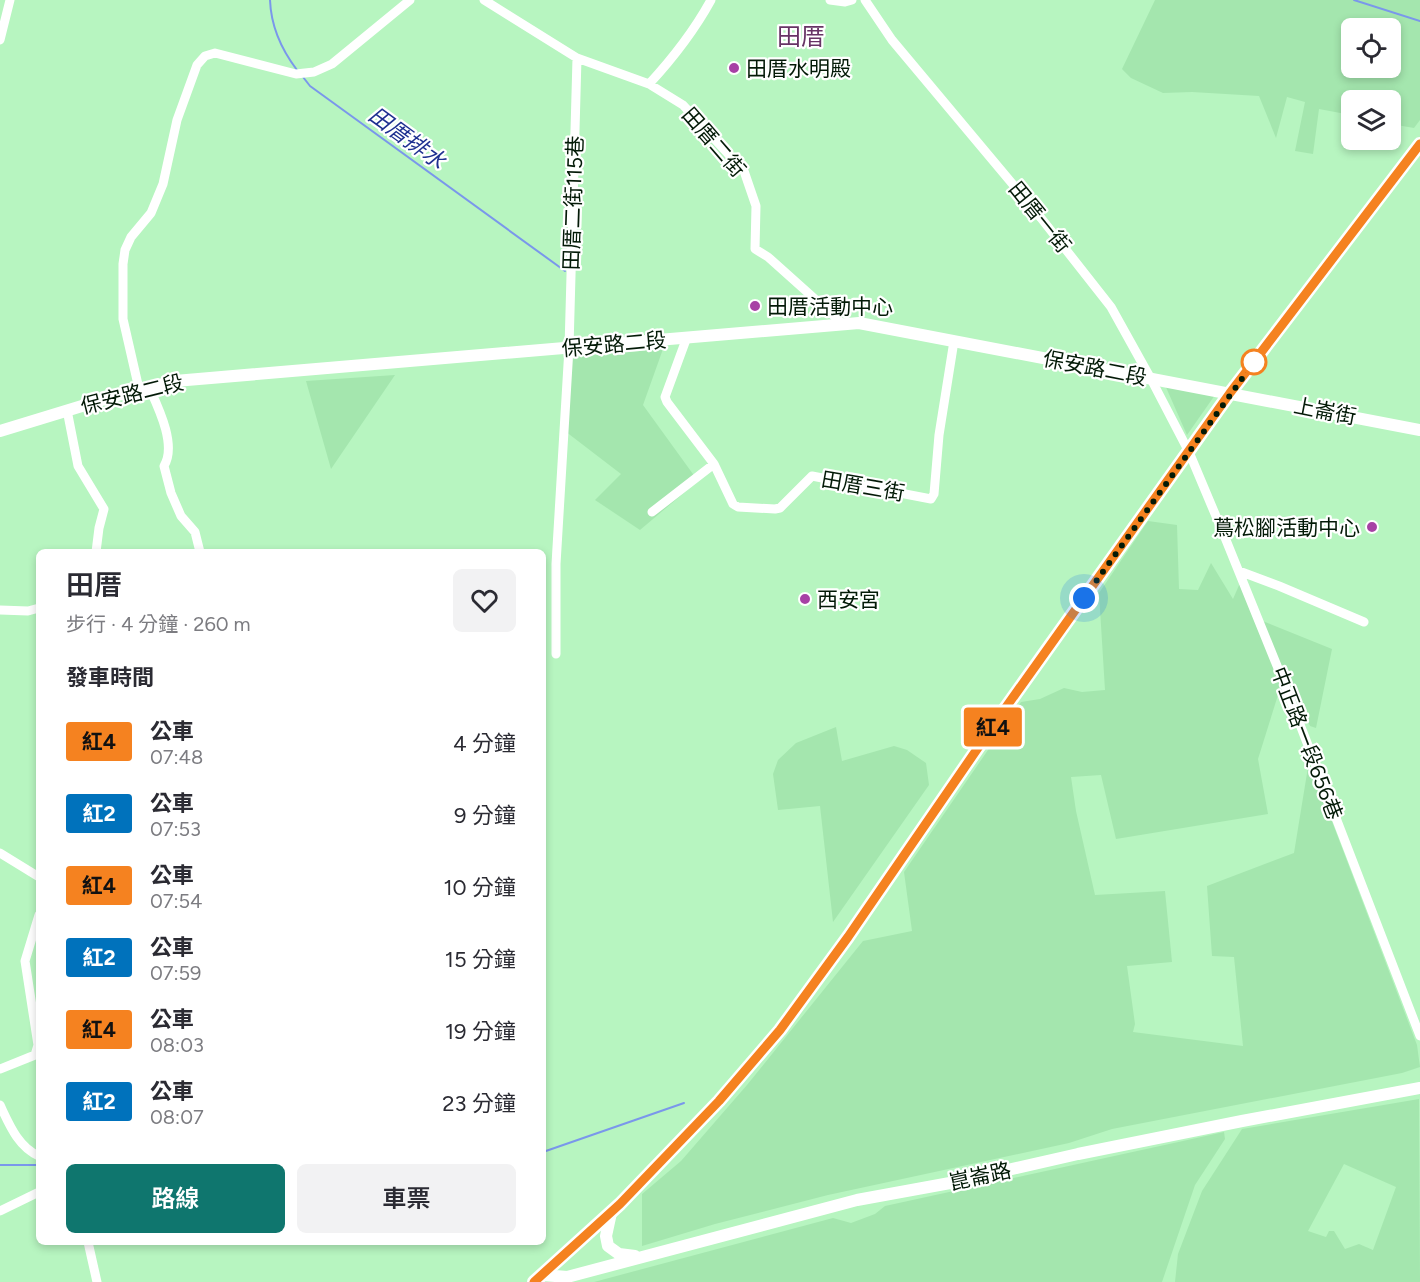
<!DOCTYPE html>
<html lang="zh-TW">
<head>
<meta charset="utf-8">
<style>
  :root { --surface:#fff; --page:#f2f2f3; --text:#2b2b33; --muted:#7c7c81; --accent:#0f766e }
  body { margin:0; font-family:Figtree,"Noto Sans TC",sans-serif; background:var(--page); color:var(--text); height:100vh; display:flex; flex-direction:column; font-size:22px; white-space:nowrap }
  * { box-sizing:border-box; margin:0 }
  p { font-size:20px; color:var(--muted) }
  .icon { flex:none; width:33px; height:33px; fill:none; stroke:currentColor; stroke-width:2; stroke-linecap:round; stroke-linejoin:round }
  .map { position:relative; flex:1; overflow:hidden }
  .drawer { position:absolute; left:36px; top:549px; width:510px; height:696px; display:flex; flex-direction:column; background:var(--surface); border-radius:9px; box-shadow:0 3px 9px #0003 }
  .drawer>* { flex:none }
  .badge { padding:0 12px; border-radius:4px; font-size:21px; line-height:39px }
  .fabs { position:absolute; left:1341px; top:18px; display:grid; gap:12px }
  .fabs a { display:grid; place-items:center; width:60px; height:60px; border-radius:9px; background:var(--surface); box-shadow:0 3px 9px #0003; font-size:30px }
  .you { position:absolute; width:30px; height:30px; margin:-15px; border:4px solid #fff; border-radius:50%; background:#1a73e8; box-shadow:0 0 0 9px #1a73e833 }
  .map>.badge { position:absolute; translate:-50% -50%; box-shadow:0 0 0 3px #fff }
  h2 { padding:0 30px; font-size:22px; line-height:54px }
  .round { display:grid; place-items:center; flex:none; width:63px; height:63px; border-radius:9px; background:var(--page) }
  .summary { display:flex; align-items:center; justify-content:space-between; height:102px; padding:0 30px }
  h1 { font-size:28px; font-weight:600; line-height:45px }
  .cta { display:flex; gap:12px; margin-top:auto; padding:12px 30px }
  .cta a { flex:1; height:69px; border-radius:9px; background:var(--accent); color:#fff; font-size:24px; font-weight:600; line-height:69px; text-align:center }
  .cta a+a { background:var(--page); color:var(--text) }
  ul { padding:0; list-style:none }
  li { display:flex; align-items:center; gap:18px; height:72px; padding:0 30px }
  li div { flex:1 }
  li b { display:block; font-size:22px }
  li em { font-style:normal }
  li .badge { min-width:66px; font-weight:700; text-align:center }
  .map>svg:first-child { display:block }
</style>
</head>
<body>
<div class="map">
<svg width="1420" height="1282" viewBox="0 0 1420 1282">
  <rect width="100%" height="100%" fill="#b7f5c0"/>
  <path fill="#a4e6ae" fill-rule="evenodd" d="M1155 0H1420V120L1414 128 1391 124 1390 100H1352L1351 115 1319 109 1313 154 1295 151 1305 102 1287 97 1276 138 1259 96 1192 92 1163 93 1131 78 1122 69ZM1352 28H1390V68H1352Z
    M663 349 643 405 698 481 640 530 595 500 621 474 561 428 568 356Z
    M395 375 331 469 306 381Z
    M1165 385 1215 395 1187 435Z
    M1148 521 1177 525 1179 589 1198 590 1211 563 1233 599 1240 583 1255 618 1332 649 1316 728 1310 726 1293 690 1278 695 1258 759 1268 814 1116 839 1101 775 1071 777 1076 811 1095 895 1165 891 1172 962 1127 966 1135 1024 1133 1032 1243 1046 1234 957 1212 956 1207 886 1294 853 1309 761 1417 1045 1420 1067 1402 1073 1112 1129 1069 1143 828 1195 715 1224 642 1246V1194L681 1161 747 1085 863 941 912 931 904 872 1021 702 1040 699 1064 688 1082 692 1105 690 1099 593Z
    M836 727 842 761 894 746 907 750 926 763 929 785 833 922 820 806 778 810 773 774 778 760 796 743Z
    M1419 1099 1420 1282H1175L1178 1254 1202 1191 1242 1129ZM1344 1164 1396 1187 1373 1250 1359 1244 1345 1249 1334 1231H1329L1326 1237 1308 1231Z
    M1224 1132 1225 1139 1195 1185 1162 1282H594L833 1218 851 1223 875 1214 885 1206Z"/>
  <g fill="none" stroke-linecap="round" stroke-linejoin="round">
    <path stroke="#7a97eb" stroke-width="2" d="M270 0C271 27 281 49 297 70
      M1354 0 1420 21
      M303 77 310 86 565 271
      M543 1152 684 1103
      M0 1165H39"/>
    <path stroke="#fff" stroke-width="9" d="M484 0 577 58 649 84 683 105 744 171 756 206 755 249 768 257 844 325
      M830 0 845 2 852 0
      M865 0 892 40 1041 218 1111 307 1151 379 1189 452 1226 540 1284 683 1420 1036
      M0 40 10 0
      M649 84C673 58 694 31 711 0
      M687 337 665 397 667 402 714 464 733 504 738 507 775 509 780 508 812 476 931 499 934 494 939 435 954 341
      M149 387C158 407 177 445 164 466L171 493 181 516 195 532 200 552
      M139 389 123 319V264L125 250 131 237 151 213 163 184 177 120 197 65 205 56 215 53 296 74 314 72 332 64 410 0
      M67 410 78 466 104 509 99 528 96 552
      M652 512 714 464
      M1239 571 1279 586 1364 622
      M0 610 28 611 39 608
      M556 654V564L569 348 577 58
      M0 853 39 877
      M0 1069 35 1055 38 1045 25 961 39 915
      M0 1105C9 1124 18 1147 39 1156
      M0 1211 39 1192
      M88 1242 97 1282"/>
    <path stroke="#fff" stroke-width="12" d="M0 431 118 395 175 381 859 323 1420 430
      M611 1213 606 1236 608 1246 619 1254 635 1256
      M543 1275 567 1277 857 1200 950 1183 1078 1154 1242 1121 1420 1088
      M534 1282 620 1204 719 1101 780 1030 848 937 1004 710 1230 393 1420 144"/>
  </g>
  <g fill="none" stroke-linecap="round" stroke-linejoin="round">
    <defs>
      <path id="line" d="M534 1282 620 1204 719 1101 780 1030 848 937 1004 710 1230 393 1420 144"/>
    </defs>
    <use href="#line" stroke="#fff" stroke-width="14"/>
    <use href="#line" stroke="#f58220" stroke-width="9"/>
    <path stroke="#031a07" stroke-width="6" stroke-dasharray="0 10.8" d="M1084 598 1254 362"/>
  </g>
  <g fill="#a741a5" stroke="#fff" stroke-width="2">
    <circle cx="734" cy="68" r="6"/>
    <circle cx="755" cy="306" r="6"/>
    <circle cx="1372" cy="527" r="6"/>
    <circle cx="805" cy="599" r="6"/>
  </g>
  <circle fill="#fff" stroke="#f58220" stroke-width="3" cx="1254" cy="362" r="12"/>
  <g text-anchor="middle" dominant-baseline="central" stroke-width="4.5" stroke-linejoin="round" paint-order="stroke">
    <g font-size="21" fill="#031a07" stroke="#fff" text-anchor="start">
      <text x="746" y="68">田厝水明殿</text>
      <text x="767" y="306">田厝活動中心</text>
      <text x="1360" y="527" text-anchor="end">蔦松腳活動中心</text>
      <text x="817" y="599">西安宮</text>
    </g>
    <g font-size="21" fill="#031a07" stroke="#fff">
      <text transform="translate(714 142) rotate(49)">田厝二街</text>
      <text transform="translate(573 203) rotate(-88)">田厝二街115巷</text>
      <text transform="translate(1040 217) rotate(51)">田厝一街</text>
      <text transform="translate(614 344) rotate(-5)">保安路二段</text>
      <text transform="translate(1095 368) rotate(11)">保安路二段</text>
      <text transform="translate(132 394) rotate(-14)">保安路二段</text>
      <text transform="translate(1325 411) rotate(11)">上崙街</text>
      <text transform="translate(863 486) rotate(10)">田厝三街</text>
      <text transform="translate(1307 743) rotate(69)">中正路一段656巷</text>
      <text transform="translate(980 1176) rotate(-12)">崑崙路</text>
    </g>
    <g font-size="22" font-style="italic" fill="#1e3090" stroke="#fff">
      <text transform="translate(407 138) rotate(36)">田厝排水</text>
    </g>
    <g font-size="24" fill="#673465" stroke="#fff">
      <text x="801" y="36">田厝</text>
    </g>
  </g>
</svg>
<div class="fabs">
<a><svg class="icon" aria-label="locate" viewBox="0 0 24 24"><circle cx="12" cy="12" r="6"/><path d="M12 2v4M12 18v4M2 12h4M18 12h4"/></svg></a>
<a><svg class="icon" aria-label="layers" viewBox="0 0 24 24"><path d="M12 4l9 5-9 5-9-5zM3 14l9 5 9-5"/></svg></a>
</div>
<div class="you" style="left:1084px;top:598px"></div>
<b class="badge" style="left:993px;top:727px;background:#f58220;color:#111">紅4</b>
<section class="drawer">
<div class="summary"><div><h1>田厝</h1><p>步行 · 4 分鐘 · 260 m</p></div><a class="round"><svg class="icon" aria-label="heart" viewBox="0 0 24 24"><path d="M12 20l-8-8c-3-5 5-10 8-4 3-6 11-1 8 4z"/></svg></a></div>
<h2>發車時間</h2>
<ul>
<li><span class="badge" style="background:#f58220;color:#111">紅4</span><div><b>公車</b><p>07:48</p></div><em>4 分鐘</em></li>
<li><span class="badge" style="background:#0072bc;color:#fff">紅2</span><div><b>公車</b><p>07:53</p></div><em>9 分鐘</em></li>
<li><span class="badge" style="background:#f58220;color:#111">紅4</span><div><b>公車</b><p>07:54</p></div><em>10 分鐘</em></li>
<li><span class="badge" style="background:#0072bc;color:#fff">紅2</span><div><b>公車</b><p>07:59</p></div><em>15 分鐘</em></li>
<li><span class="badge" style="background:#f58220;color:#111">紅4</span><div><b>公車</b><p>08:03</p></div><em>19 分鐘</em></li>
<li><span class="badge" style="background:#0072bc;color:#fff">紅2</span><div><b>公車</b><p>08:07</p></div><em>23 分鐘</em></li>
</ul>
<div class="cta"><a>路線</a><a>車票</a></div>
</section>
</div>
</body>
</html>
